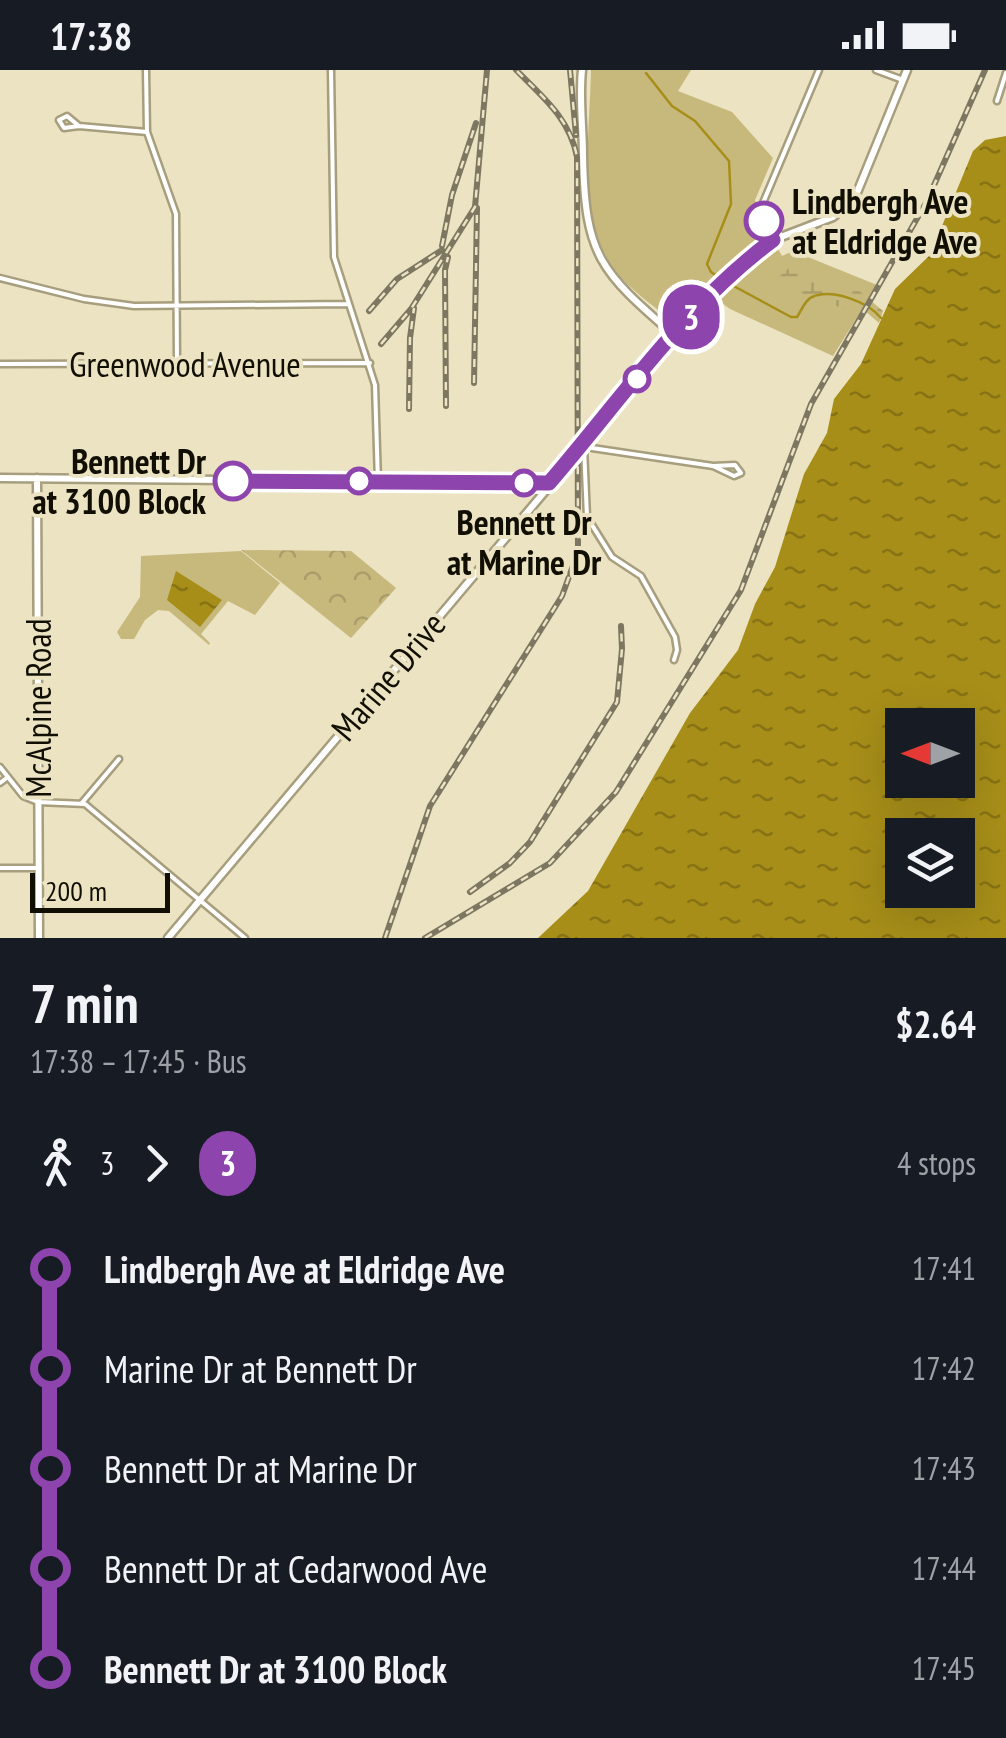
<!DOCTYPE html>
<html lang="en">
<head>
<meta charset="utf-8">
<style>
  :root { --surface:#171b24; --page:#20242c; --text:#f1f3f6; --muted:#9ea1a6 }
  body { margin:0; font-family:"PT Sans Narrow",sans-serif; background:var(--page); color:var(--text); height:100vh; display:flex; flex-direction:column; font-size:38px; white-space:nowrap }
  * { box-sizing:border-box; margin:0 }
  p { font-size:32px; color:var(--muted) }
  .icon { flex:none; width:55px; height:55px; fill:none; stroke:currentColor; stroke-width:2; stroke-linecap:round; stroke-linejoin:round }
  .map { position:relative; height:868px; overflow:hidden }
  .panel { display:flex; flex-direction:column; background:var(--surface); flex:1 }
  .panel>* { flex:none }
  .badge { padding:0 20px; border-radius:32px; font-size:35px; line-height:65px }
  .needle { width:65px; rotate:270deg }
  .controls { position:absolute; left:885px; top:638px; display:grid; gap:20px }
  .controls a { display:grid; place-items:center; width:90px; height:90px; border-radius:0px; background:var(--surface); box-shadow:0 10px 40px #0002; font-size:50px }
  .scale { position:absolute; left:30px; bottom:25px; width:140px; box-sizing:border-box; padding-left:10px; border:5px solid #110e04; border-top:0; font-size:28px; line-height:35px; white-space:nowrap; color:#110e04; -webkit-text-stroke:8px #ebe3c1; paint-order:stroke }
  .map>.badge { position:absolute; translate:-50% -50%; box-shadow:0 0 0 5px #fff }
  .legs { display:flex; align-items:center; gap:15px; height:110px; padding:0 30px; font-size:32px }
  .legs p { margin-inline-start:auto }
  .summary { display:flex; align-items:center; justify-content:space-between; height:170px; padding:0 30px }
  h1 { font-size:55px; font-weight:700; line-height:75px }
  ul { padding:0 30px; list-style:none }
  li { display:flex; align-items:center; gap:35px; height:100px; font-size:38px }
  li i { display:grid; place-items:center; width:15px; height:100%; margin:0 12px; background:currentColor }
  li i::after { content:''; width:25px; height:25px; margin:-12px; border:8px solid; border-radius:50%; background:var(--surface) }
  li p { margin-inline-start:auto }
  li:first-child i { background:linear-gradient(#0000 50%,currentColor 0) }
  li:last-child i { background:linear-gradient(currentColor 50%,#0000 0) }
  .status { display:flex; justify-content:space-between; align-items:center; height:70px; padding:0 50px; background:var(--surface); direction:ltr }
  .status svg { height:28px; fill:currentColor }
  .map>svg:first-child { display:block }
</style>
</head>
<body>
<div class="status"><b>17:38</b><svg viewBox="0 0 49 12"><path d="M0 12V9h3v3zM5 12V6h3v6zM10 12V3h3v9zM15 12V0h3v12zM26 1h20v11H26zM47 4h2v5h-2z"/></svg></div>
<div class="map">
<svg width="1006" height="868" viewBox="0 0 1006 868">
  <defs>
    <pattern id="forest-crowns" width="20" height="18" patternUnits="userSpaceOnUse" patternTransform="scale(2.5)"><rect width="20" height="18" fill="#c7b87c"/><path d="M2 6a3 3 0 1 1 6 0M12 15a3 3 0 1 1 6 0" fill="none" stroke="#aa9d6a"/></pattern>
    <pattern id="wetland-marsh" width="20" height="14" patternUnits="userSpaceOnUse" patternTransform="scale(2.5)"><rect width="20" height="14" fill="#c7b87c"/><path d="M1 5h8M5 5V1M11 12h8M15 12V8" fill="none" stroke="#aa9d6a"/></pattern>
    <pattern id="water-ripples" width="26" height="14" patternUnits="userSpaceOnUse" patternTransform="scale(2.5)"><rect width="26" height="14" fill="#a78e19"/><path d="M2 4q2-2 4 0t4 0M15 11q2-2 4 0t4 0" fill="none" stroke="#877214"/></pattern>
  </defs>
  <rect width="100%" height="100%" fill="#ebe3c1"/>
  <path fill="#c7b87c" d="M591 0H691L678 21 732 42 773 88 755 130 765 170 760 171 740 192 744 198 775 174 782 186 793 181 877 215 833 286 730 239 704 220 682 245 668 248C650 233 629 219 615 200 576 148 590 62 591 0Z
    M241 481 280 513 255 545 228 531 201 564 210 573 209 575 169 541 158 540 145 550 134 569H121L117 562 140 527 141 486Z"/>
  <path fill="url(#forest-crowns)" d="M241 480 351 481 396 518 351 568Z"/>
  <path fill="url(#wetland-marsh)" d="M791 196 809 197 825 209 851 214 883 241 879 253 858 235 843 239 831 233 806 241 798 230 770 218 772 210 780 206Z"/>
  <path fill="url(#water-ripples)" fill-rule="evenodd" d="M1006 66V868H538L588 821 690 643 738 580 755 534 775 497 804 404 827 363 834 329 861 294 895 219 930 185 973 81 985 70ZM902 655H958V710H902ZM902 765H958V820H902Z
    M176 501 222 530 200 557 167 530Z"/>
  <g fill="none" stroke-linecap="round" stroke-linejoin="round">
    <path stroke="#a78e19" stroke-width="2.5" d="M646 3 672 36 695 51 729 91 731 134 707 194 711 202 721 209
      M728 213 791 247H797C801 241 805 230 812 227 832 218 868 232 881 248"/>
    <defs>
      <path id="street" d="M146 0 147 62 176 144 177 294
        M331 0 334 187 375 315 378 412
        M876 0 903 10
        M997 31 1006 3
        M79 56 64 58 59 50 67 46 79 56 147 62
        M773 170 760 140 819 0
        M0 208 84 229 134 236 348 234
        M0 294 370 293
        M584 372 592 378 713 396 734 406 741 403 735 395 713 396
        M584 377 587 447 612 487 641 506 675 567 677 580 674 590
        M0 697 23 726 38 732 85 734 245 868
        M0 713 8 707
        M81 734 119 689
        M0 798H38"/>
      <path id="secondary" d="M582 0C579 29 583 57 583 86 585 186 600 201 674 265
        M0 408 548 413
        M37 408 39 868
        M168 868 714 221 773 170 833 147 854 130 907 0"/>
    </defs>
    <use href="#street" stroke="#a79e7e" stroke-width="9"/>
    <use href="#secondary" stroke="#a79e7e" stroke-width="11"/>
    <use href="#street" stroke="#fff" stroke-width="4"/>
    <use href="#secondary" stroke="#fff" stroke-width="6"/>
    <defs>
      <path id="rail" d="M570 0 576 65
        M442 176 452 125 476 53
        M369 241 397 209 442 180
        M381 274 411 239 475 137 487 0
        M474 313 477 138
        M446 336 445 200 448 187
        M409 339 410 268 414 238
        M470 822 510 793 530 772 617 632 622 579 621 556
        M385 868 430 736 562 526 578 482 577 87C570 49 543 27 516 0
        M425 868 550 793 616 722 741 520 811 334 927 131 985 0"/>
    </defs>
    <use href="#rail" stroke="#7d7762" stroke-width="6"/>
    <use href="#rail" stroke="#ebe3c1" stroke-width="2.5" stroke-dasharray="8" stroke-linecap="butt"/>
  </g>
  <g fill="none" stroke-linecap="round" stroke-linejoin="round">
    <defs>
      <path id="line-1" d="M233 411 549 413C620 331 685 235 773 170L764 151"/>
    </defs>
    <use href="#line-1" stroke="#fff" stroke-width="22"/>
    <use href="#line-1" stroke="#8e44ad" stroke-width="15"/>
  </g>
  <g fill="#fff" stroke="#8e44ad" stroke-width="5">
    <circle cx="764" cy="151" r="18"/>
    <circle cx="637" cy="309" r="12"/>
    <circle cx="233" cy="411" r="18"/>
    <circle cx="359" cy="411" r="12"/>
    <circle cx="524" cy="413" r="12"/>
  </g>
  <g text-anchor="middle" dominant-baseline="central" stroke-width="8" stroke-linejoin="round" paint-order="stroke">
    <g font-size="35" font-weight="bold" fill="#110e04" stroke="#ebe3c1" text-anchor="start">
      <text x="792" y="131">Lindbergh Ave<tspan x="792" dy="40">at Eldridge Ave</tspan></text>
      <text x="206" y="391" text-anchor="end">Bennett Dr<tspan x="206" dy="40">at 3100 Block</tspan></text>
      <text x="524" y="452" text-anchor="middle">Bennett Dr<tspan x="524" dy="40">at Marine Dr</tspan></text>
    </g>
    <g font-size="35" fill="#110e04" stroke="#ebe3c1">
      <text x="185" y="294">Greenwood Avenue</text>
      <text transform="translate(388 606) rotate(-50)">Marine Drive</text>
      <text transform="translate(38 638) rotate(-90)">McAlpine Road</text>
    </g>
  </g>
</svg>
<div class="controls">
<a><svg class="needle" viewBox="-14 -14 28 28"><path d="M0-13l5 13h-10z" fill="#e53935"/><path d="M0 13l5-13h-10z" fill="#9ea1a6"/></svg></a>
<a><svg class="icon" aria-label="layers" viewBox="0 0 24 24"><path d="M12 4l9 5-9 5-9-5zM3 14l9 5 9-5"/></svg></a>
</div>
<div class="scale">200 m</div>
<b class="badge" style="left:691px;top:247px;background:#8e44ad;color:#fff">3</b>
</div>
<section class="panel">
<div class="summary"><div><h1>7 min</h1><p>17:38 – 17:45 · Bus</p></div><b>$2.64</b></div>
<div class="legs"><svg class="icon" aria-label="walk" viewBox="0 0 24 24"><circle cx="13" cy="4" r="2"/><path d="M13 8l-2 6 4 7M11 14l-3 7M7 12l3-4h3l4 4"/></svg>3<svg class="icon" aria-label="forward" viewBox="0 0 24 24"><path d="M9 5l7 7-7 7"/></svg><b class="badge" style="background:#8e44ad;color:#fff">3</b><p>4 stops</p></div>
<ul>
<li><i style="color:#8e44ad"></i><b>Lindbergh Ave at Eldridge Ave</b><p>17:41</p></li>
<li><i style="color:#8e44ad"></i><span>Marine Dr at Bennett Dr</span><p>17:42</p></li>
<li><i style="color:#8e44ad"></i><span>Bennett Dr at Marine Dr</span><p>17:43</p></li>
<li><i style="color:#8e44ad"></i><span>Bennett Dr at Cedarwood Ave</span><p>17:44</p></li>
<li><i style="color:#8e44ad"></i><b>Bennett Dr at 3100 Block</b><p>17:45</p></li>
</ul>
</section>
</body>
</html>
